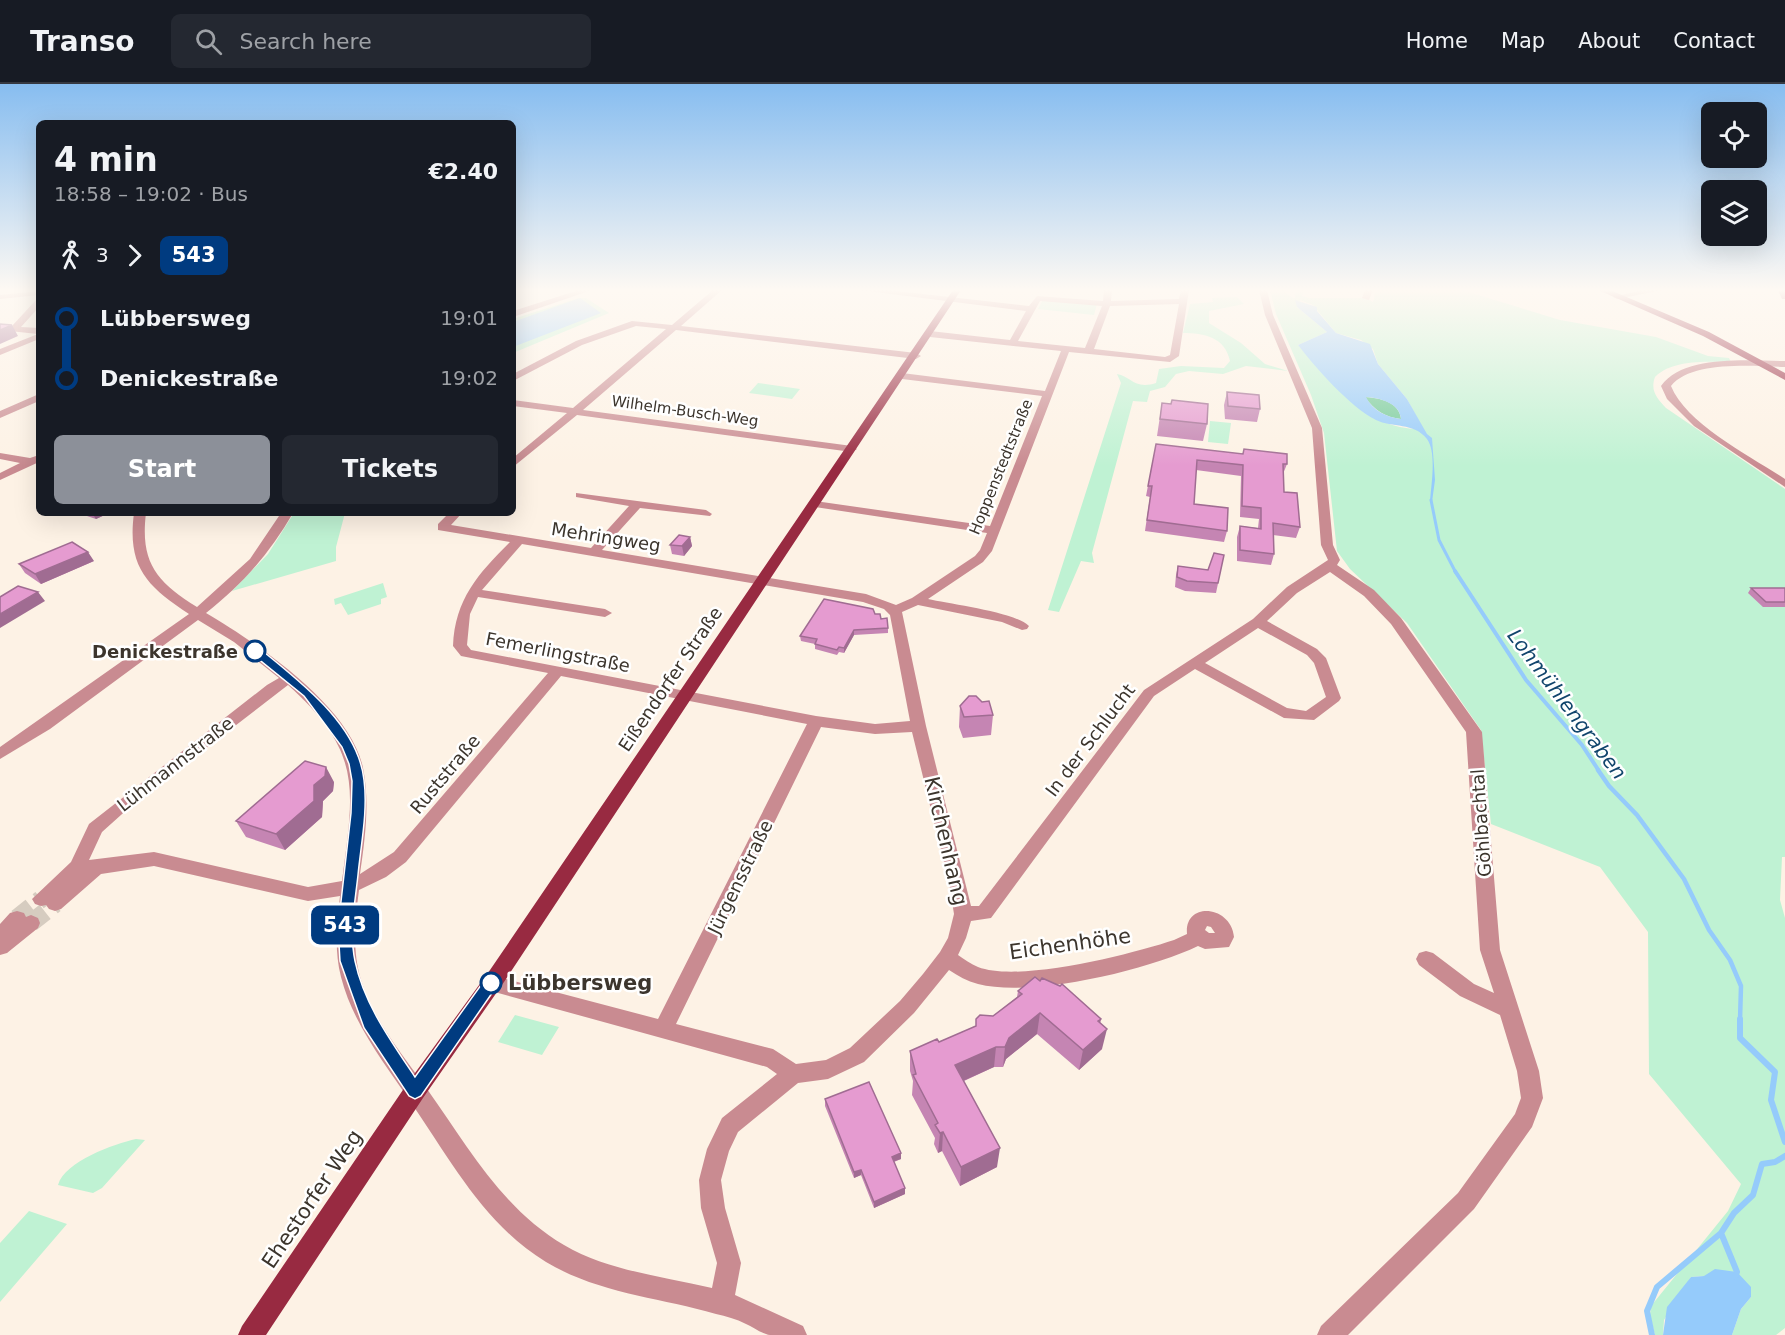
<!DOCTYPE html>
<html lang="en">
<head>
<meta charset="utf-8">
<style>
  :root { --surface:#171b24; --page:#242831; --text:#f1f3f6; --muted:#9ea1a6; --line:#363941; --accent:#8c9099 }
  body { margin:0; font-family:"DejaVu Sans",sans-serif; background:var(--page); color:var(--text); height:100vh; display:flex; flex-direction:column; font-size:22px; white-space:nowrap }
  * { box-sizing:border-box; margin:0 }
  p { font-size:20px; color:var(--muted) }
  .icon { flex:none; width:33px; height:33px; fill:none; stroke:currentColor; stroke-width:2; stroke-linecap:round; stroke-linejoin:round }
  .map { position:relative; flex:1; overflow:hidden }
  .details { position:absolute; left:36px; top:36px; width:480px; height:396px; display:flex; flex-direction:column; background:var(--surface); border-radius:9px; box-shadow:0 6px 24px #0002 }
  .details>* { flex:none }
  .badge { padding:0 12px; border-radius:9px; font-size:21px; line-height:39px }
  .controls { position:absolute; left:1701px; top:18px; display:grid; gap:12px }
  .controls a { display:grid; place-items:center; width:66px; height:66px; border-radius:9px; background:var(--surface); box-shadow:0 6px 24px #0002; font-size:30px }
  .map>.badge { position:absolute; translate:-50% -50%; box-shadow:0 0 0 3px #fff }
  .legs { display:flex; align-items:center; gap:9px; height:66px; padding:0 18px; font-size:20px }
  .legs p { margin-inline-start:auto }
  .head { display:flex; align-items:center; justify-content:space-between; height:102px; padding:0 18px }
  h1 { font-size:33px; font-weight:800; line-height:45px }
  .primary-button { display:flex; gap:12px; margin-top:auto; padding:12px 18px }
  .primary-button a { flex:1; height:69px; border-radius:9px; background:var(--accent); color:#fff; font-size:24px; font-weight:800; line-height:69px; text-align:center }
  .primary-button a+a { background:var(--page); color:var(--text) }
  ul { padding:0 18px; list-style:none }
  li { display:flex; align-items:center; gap:21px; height:60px; font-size:22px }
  li i { display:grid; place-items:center; width:9px; height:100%; margin:0 8px; background:currentColor }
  li i::after { content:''; width:15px; height:15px; margin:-8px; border:4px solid; border-radius:50%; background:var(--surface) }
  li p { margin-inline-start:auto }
  li:first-child i { background:linear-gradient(#0000 50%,currentColor 0) }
  li:last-child i { background:linear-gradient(currentColor 50%,#0000 0) }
  header { display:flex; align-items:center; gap:36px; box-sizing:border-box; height:84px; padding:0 30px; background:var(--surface); border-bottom:2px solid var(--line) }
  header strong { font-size:28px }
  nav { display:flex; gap:33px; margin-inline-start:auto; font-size:21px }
  .search { width:420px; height:54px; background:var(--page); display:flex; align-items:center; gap:15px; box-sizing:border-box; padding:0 21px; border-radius:9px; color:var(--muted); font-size:22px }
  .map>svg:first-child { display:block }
</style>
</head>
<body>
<header>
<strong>Transo</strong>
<div class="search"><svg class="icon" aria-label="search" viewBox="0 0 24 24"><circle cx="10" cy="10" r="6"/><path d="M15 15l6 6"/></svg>Search here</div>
<nav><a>Home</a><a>Map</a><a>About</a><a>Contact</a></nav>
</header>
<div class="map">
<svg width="1785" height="1251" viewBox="0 0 1785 1251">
  <rect width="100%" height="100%" fill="#fdf2e5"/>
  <path fill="#bff2d3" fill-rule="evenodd" d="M1270 206H1282L1293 214H1295L1296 206H1304L1302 212 1309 214H1366L1373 218 1376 206H1462L1560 236 1656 253 1708 272 1729 274 1731 278C1708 278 1673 275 1655 293 1650 307 1657 314 1666 324L1785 405V773H1782L1780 816 1785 834V1244L1776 1251H1732L1741 1225 1751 1213 1704 1192 1691 1193 1664 1236 1663 1251H1655L1650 1231 1651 1222 1728 1127 1741 1100 1649 990 1648 848 1600 783 1491 740 1481 646 1407 539 1350 485 1337 467 1324 349 1311 311 1276 230ZM1300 216 1313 221 1336 249 1361 256 1373 265 1378 280 1407 315 1423 345C1366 347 1332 298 1298 261L1327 248 1297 223Z
    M1237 213 1244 220 1209 227V239L1241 259 1265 280 1288 287 1246 282 1223 290 1189 287 1176 290 1165 303 1150 307 1147 318 1133 317 1092 469 1094 479 1081 477 1059 528 1048 526 1121 299 1117 290C1131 292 1134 306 1156 299L1159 285 1181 282 1224 284 1230 277C1225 253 1204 249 1183 249L1190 220 1213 218 1212 214Z
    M579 214H586L609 229 513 269V235Z
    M1043 215 1097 220 1094 231 1038 225Z
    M758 299 800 305 792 315 749 309Z
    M1210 337 1231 339 1228 360 1208 358Z
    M294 429H345L336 463V477L232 507 268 470Z
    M383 499 387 513 381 515V520L348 531 341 519 335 521 334 515Z
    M515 931 559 943 542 971 498 958Z
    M136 1055 145 1056 102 1104 93 1109 58 1101C65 1077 114 1060 136 1055Z
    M29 1127 67 1140 0 1218V1159Z"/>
  <path fill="#72ca99" d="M1365 313C1380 314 1399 318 1401 335 1385 333 1375 327 1365 313Z"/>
  <path fill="#95cbfb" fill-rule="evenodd" d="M580 214 601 229 513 263V238Z
    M1295 216 1317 223V227L1336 249 1370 260 1378 280 1407 315 1427 350 1432 354 1435 396 1432 418H1430C1431 401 1437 369 1427 355 1414 338 1392 344 1376 336 1350 323 1315 283 1298 261L1327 248 1297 223ZM1366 313C1380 314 1400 319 1401 335 1386 333 1373 327 1366 313Z
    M1715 1185 1737 1188 1751 1203V1213L1741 1225 1732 1251H1663L1667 1223 1691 1193 1704 1192Z"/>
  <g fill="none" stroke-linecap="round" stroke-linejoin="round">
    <path stroke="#95cbfb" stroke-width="3" d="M1431 416 1439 456 1456 489"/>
    <path stroke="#95cbfb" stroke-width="4" d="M1455 487 1526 596 1582 661 1599 687"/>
    <path stroke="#95cbfb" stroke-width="4.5" d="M1598 686 1609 702 1637 731 1684 795 1709 846 1730 876 1741 902 1740 937"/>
    <path stroke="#95cbfb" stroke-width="6" d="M1740 935V954L1775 988 1771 1016 1785 1058
      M1735 1193 1737 1188 1721 1149 1734 1129 1753 1111 1762 1080 1775 1078 1785 1072
      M1652 1251 1647 1227 1657 1203 1721 1149"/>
    <path stroke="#d6ccc0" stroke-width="18" stroke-dasharray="18 9" stroke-linecap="butt" d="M17 834 41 815
      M31 839 55 820"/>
    <path fill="#c98b91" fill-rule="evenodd" d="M579 206H592L513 233V227Z
      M713 206H722L681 242 916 269 921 272 916 275 676 246 583 326 852 362 857 365 852 368 577 331 513 383V374L567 329 513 322V316L573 324 666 245 636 242 582 261 513 297V290L576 257 632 237 672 241Z
      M859 206H888L1029 222 1037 212 1103 217 1104 206H1112L1111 217 1179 215 1181 206H1189L1179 272 1170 278 1069 268 992 467 983 478 928 515C950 520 1015 528 1029 542L1027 545 1022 546 1002 538 918 521 902 528 926 642 971 822H979L1144 606 1253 535 1287 503 1328 476 1321 461 1312 344 1265 231 1259 206H1267L1273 231 1322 344 1333 461 1340 476 1337 481 1374 506 1401 534 1482 648 1500 866 1539 987 1543 1014 1532 1043 1474 1125 1348 1251H1317L1321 1242 1458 1109 1515 1030 1521 1014 1517 987 1500 931 1460 912 1419 881 1416 875 1419 869 1426 867 1433 869 1474 900 1494 909 1480 866 1466 648 1391 540 1364 512 1330 488 1297 509 1267 537 1317 565 1326 574 1341 614 1339 617 1314 636 1284 634 1195 585 1154 612 991 834 971 837 966 854 958 871C964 875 971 880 978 883 1019 899 1132 870 1174 856L1187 850C1184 817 1231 821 1234 853L1229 863 1205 865 1198 862C1148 886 1032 914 978 900 967 897 958 892 949 886L914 929 864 978 828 995 798 999 738 1048 729 1067 721 1096 725 1124 741 1179 735 1211 803 1242 807 1251C795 1251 782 1251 770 1251 762 1250 753 1243 746 1240 736 1235 726 1232 716 1230 658 1213 600 1210 546 1178 485 1141 451 1077 412 1020 385 980 353 940 341 893 334 866 337 839 340 812L308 817 154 782 101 790 61 825 55 827 49 825 46 821 41 822 35 820 32 815 71 778 89 740 267 601 279 594 234 558 198 536 50 645 0 675V663L189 530C146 502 127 482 134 429H146C140 478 156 498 197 523L250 475 281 429H293C270 469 242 501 206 529 257 559 351 623 363 684 370 719 365 755 360 790L394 768 548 589 461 572 453 562C455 515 478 490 510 458L438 446V440L449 429H462L451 441 591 464 629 422 576 413V409L706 426 712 430 710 432 640 424 602 466 866 510 896 521 912 514 975 472 980 466 987 449 815 423 809 420 815 417 990 442 1042 312 902 295 897 292 902 289 1045 307 1061 267 930 253 926 250 930 247 1010 256 1026 227ZM1040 217 1102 222 1085 264 1018 257ZM1179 220 1170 271 1165 273 1094 265 1110 222ZM522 460 863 518 884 525 890 531 910 637 875 640 816 632 471 566 467 561 470 530 478 513 605 533 612 529 605 525 482 506ZM1258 544 1307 571 1314 579 1326 613 1306 627 1287 624 1205 579ZM561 592 807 640 658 935 491 891 484 893 481 899 484 905 491 907 767 983 777 990 722 1034 707 1065 699 1096 701 1124 717 1179 712 1204C662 1192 608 1187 564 1161 502 1125 467 1061 427 1005 402 970 374 937 361 896 352 867 355 836 359 806L386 793 406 778ZM288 601C363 668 354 705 342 797L308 803 154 768 89 776 102 748 131 722ZM821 643 875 650 912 648 949 799 954 830 948 854 940 868 923 890 900 917 850 964 826 976 796 980 773 965 676 940ZM1207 842 1211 843 1215 849H1209L1205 846Z
      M1365 206H1373L1369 216 1362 214Z
      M1642 206H1663L1617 215 1613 213Z
      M39 207V211L0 215V211Z
      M36 216H39V223L21 243 39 244V255L0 271V265L38 250 0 246V240L12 242Z
      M1785 277V283C1755 282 1691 276 1671 302 1686 340 1752 373 1785 395V403L1694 342 1667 315 1661 302C1684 270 1749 277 1785 277Z
      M39 310V317L0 334V327Z
      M0 369 30 374 39 371V378L0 396V389L20 379 0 375Z
      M17 827 24 829 26 833 31 831 38 834 40 839 38 844 7 869 0 871V840L10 829Z"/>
    <path fill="#982a41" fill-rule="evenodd" d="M953 206H961L504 898 423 1014 266 1251H238L242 1242 407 1000 490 886Z
      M1598 206H1610L1709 248 1785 289V296L1703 252Z
      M1778 206H1785V215H1782Z"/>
  </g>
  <path fill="#c585b3" d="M1227 308 1260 325 1257 338 1225 335 1224 321Z
    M1162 319 1207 340 1203 357 1157 352Z
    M1156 360 1243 370 1244 365 1287 380 1283 390 1284 408 1300 443 1296 454 1273 451 1274 470 1271 481 1237 477V453L1240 442 1258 444 1259 435 1240 433 1241 392 1196 386 1194 420 1227 447 1224 458 1145 447 1150 413 1146 412Z
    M80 429H109L96 435 81 430Z
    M690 453 692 462 684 472 672 470 670 461Z
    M1224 471 1216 509 1185 507 1175 503 1176 491 1178 482 1208 486Z
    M94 477 41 500 25 489 19 480Z
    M1751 504H1785V523H1763L1748 509Z
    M875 530 881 535 888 544V549L854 551 844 569 839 568 837 571 815 565V560L801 557 800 552Z
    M960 622 993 631 991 651 963 654 959 643Z
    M334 698 333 707 323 717 322 733 285 766 246 753 236 737Z
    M1040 897 1101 935 1100 939 1102 965 1079 986 1037 950 1006 975 1003 983H994L964 997 997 1083 960 1102 942 1067 938 1069 934 1060 935 1054 912 1011 913 997 910 987V967L939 958 976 942 993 932 1017 913 1018 907Z
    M825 1015 901 1069V1075L894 1078 905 1110 874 1124 861 1091 854 1094 825 1022Z"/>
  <path fill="#a06c92" d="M12 241 18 252 0 260V246Z
    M92 429H109L96 435Z
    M690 453 692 462 684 472 682 462Z
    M88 468 94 477 41 500 35 490Z
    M38 508 45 517 0 544V530Z
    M854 546V551L844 569V564Z
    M326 683 334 698 333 707 323 717 322 733 285 766 276 750Z
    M1040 929 1037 950 1006 975 1003 983 1005 963 1009 954Z
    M1101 935 1096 954 1107 945 1102 965 1079 986 1083 966 1098 937Z
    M996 963 994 983 954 1001 955 981Z
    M943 1048 942 1067 938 1069 940 1049Z
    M1000 1064 997 1083 960 1102 961 1083Z
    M901 1069V1075L892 1078V1073Z
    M861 1086V1091L854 1094V1088Z
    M905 1104V1110L874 1124V1118Z"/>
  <path fill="#e59bd0" stroke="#a06c92" stroke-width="1.5" d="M0 240 12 241 0 246Z
    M1227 308 1259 311 1260 325 1228 322Z
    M1172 316 1208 320 1207 340 1160 335 1162 319 1171 320Z
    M1156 360 1243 370 1244 365 1287 370V380H1283L1284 408 1297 409 1300 443 1273 439 1274 470 1240 466V442L1261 445V424L1242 422 1243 381 1197 376 1194 420 1228 424 1227 447 1147 436 1152 402H1148Z
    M679 451 690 453 682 462 670 461Z
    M72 458 88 468 35 490 19 480Z
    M1214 469 1224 471 1218 499 1187 497 1177 493 1178 482 1208 486Z
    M18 502 38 508 0 530V513Z
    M1751 504H1785V518H1766Z
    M824 515 873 525 875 530H880L881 535 887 534 888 544 854 546 844 564 839 563 837 566 815 560 817 555 800 552Z
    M969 612H976L982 618 989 617 993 631 964 633 960 622Z
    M305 677 326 683 325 692 314 701V717L276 750 236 737Z
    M1035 893 1040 897 1042 894 1060 902 1062 900 1101 935 1098 937 1107 945 1083 966 1040 929 1009 954 1005 963H996L955 981 1000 1064 961 1083 943 1048 940 1049 935 1041 938 1039 913 991 916 990 910 967 937 955 939 958 976 942V935L980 931 993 932 1022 910 1018 907Z
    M869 998 901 1069 892 1073 905 1104 874 1118 861 1086 854 1088 825 1015Z"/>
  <linearGradient id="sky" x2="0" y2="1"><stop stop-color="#87bdf0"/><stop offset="0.54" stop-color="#fef9f3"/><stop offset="1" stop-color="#fef9f3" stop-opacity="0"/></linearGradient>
  <rect width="1785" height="382" fill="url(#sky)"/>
  <path fill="#003b80" stroke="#fff" stroke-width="1.5" d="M251 564H259C299 597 358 640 364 696 368 727 361 760 358 791 355 819 349 849 355 877 364 920 391 957 415 993L486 894 491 892 499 899 421 1012 415 1015 409 1012 364 944 340 877 338 844 351 729 352 697 349 680 342 663 304 612 251 569Z"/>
  <g fill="#fff" stroke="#003b80" stroke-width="3">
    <circle cx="255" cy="567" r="10"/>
    <circle cx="491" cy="899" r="10"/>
  </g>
  <g text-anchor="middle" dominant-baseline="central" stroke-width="5" stroke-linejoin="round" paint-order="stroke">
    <g font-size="15" fill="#3c352d" stroke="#fff">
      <text transform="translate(685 327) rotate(8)">Wilhelm-Busch-Weg</text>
      <text transform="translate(1001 383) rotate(-68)">Hoppenstedtstraße</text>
    </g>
    <g font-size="18" fill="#3c352d" stroke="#fff">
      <text transform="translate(606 453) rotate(9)">Mehringweg</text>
      <text transform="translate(558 568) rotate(11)">Femerlingstraße</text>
      <text transform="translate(670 595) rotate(-56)">Eißendorfer Straße</text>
      <text transform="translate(1090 656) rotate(-53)">In der Schlucht</text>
      <text transform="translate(175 680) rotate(-38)">Lühmannstraße</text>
      <text transform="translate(445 690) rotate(-50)">Ruststraße</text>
      <text transform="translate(1481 739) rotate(-94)">Göhlbachtal</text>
      <text transform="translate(740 793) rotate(-64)">Jürgensstraße</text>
    </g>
    <g font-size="18" font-weight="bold" fill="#3c352d" stroke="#fff" text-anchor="end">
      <text x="238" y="567">Denickestraße</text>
    </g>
    <g font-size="20" font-style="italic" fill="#11456c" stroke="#fff">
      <text transform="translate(1567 620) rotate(53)">Lohmühlengraben</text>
    </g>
    <g font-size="21" fill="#3c352d" stroke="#fff">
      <text transform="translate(946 757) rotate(77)">Kirchenhang</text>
      <text transform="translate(1070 860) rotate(-8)">Eichenhöhe</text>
      <text transform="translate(312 1115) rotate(-56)">Ehestorfer Weg</text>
    </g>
    <g font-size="21" font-weight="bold" fill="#3c352d" stroke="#fff" text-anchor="start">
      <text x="508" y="899">Lübbersweg</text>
    </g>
  </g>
</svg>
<div class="controls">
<a><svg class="icon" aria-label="locate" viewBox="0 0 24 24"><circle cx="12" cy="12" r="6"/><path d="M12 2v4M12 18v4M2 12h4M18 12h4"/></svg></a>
<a><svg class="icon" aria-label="layers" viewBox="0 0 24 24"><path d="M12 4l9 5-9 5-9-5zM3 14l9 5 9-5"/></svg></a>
</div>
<b class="badge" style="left:345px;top:841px;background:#003b80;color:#fff">543</b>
<section class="details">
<div class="head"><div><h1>4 min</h1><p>18:58 – 19:02 · Bus</p></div><b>€2.40</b></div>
<div class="legs"><svg class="icon" aria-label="walk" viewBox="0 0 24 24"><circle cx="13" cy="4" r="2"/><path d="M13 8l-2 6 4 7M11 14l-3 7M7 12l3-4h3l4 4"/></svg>3<svg class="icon" aria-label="forward" viewBox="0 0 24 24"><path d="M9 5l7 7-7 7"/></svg><b class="badge" style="background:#003b80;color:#fff">543</b></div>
<ul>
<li><i style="color:#003b80"></i><b>Lübbersweg</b><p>19:01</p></li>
<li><i style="color:#003b80"></i><b>Denickestraße</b><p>19:02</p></li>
</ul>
<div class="primary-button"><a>Start</a><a>Tickets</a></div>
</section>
</div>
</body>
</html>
